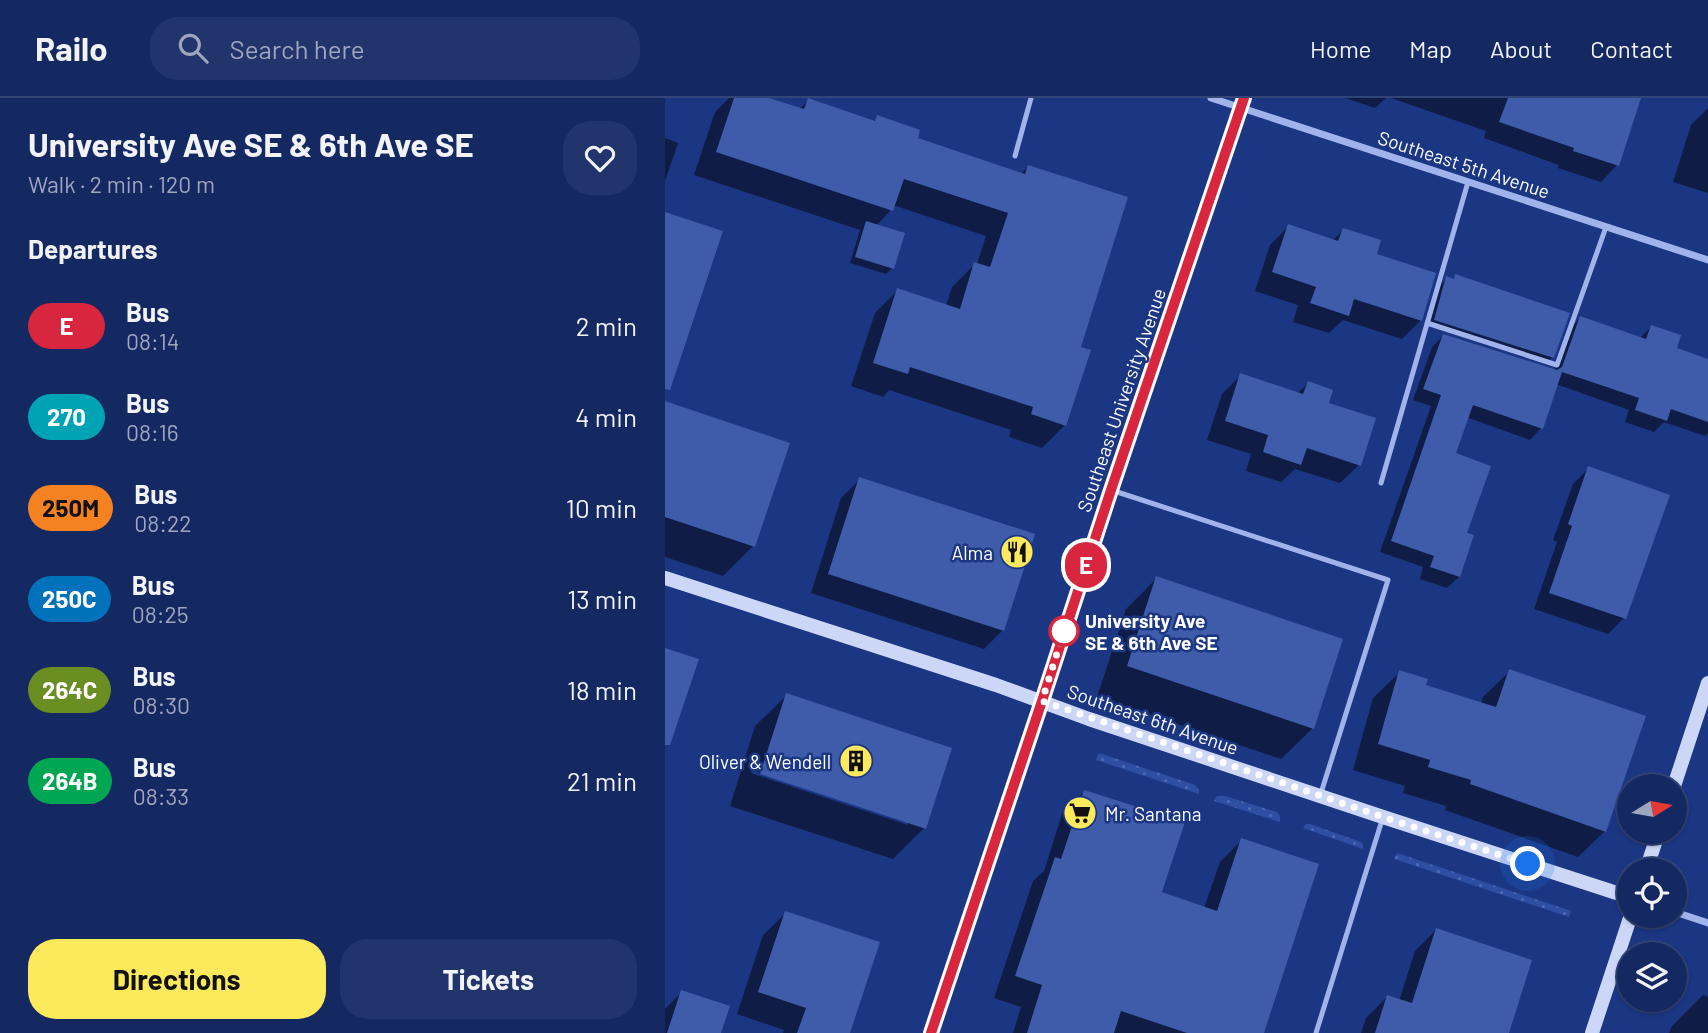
<!DOCTYPE html>
<html lang="en">
<head>
<meta charset="utf-8">
<style>
  :root { --surface:#142862; --page:#21346b; --text:#f1f3f6; --muted:#9da6be; --line:#347; --accent:#fdea5c }
  body { margin:0; font-family:Barlow,sans-serif; background:var(--page); color:var(--text); height:100vh; display:flex; flex-direction:column; font-size:26px; white-space:nowrap }
  * { box-sizing:border-box; margin:0 }
  p { font-size:23px; color:var(--muted) }
  .icon { flex:none; width:38px; height:38px; fill:none; stroke:currentColor; stroke-width:2; stroke-linecap:round; stroke-linejoin:round }
  .map { position:relative; flex:1; overflow:hidden }
  .details { display:flex; flex-direction:column; background:var(--surface); width:665px }
  .details>* { flex:none }
  .badge { padding:0 14px; border-radius:23px; font-size:24px; line-height:46px }
  .needle { width:46px; rotate:79deg }
  .fabs { position:absolute; left:952px; top:676px; display:grid; gap:14px }
  .fabs a { display:grid; place-items:center; width:70px; height:70px; border-radius:50%; background:var(--surface); box-shadow:0 2px 5px #0004,0 0 0 2px var(--line); font-size:35px }
  .you { position:absolute; width:35px; height:35px; margin:-18px; border:5px solid #fff; border-radius:50%; background:#1a73e8; box-shadow:0 0 0 10px #1a73e833 }
  .map>.badge { position:absolute; translate:-50% -50%; box-shadow:0 0 0 4px #fff }
  h2 { padding:0 28px; font-size:26px; line-height:63px }
  .round { display:grid; place-items:center; flex:none; width:74px; height:74px; border-radius:28px; background:var(--page) }
  .overview { display:flex; align-items:center; justify-content:space-between; height:119px; padding:0 28px }
  h1 { font-size:33px; font-weight:700; line-height:52px }
  .action { display:flex; gap:14px; margin-top:auto; padding:14px 28px }
  .action a { flex:1; height:80px; border-radius:28px; background:var(--accent); color:#111; font-size:28px; font-weight:700; line-height:80px; text-align:center }
  .action a+a { background:var(--page); color:var(--text) }
  ul { padding:0; list-style:none }
  li { display:flex; align-items:center; gap:21px; height:91px; padding:0 28px }
  li div { flex:1 }
  li b { display:block; font-size:26px }
  li em { font-style:normal }
  li .badge { min-width:77px; font-weight:700; text-align:center }
  header { display:flex; align-items:center; gap:42px; box-sizing:border-box; height:98px; padding:0 35px; background:var(--surface); border-bottom:2px solid var(--line) }
  header strong { font-size:33px }
  nav { display:flex; gap:38px; margin-inline-start:auto; font-size:24px }
  .search { width:490px; height:63px; background:var(--page); display:flex; align-items:center; gap:18px; box-sizing:border-box; padding:0 24px; border-radius:28px; color:var(--muted); font-size:26px }
  main { display:flex; flex:1; min-height:0 }
  .map>svg:first-child { display:block }
</style>
</head>
<body>
<header>
<strong>Railo</strong>
<div class="search"><svg class="icon" aria-label="search" viewBox="0 0 24 24"><circle cx="10" cy="10" r="6"/><path d="M15 15l6 6"/></svg>Search here</div>
<nav><a>Home</a><a>Map</a><a>About</a><a>Contact</a></nav>
</header>
<main>
<section class="details">
<div class="overview"><div><h1>University Ave SE &amp; 6th Ave SE</h1><p>Walk · 2 min · 120 m</p></div><a class="round"><svg class="icon" aria-label="heart" viewBox="0 0 24 24"><path d="M12 20l-8-8c-3-5 5-10 8-4 3-6 11-1 8 4z"/></svg></a></div>
<h2>Departures</h2>
<ul>
<li><span class="badge" style="background:#d7263d;color:#fff">E</span><div><b>Bus</b><p>08:14</p></div><em>2 min</em></li>
<li><span class="badge" style="background:#00a3b4;color:#fff">270</span><div><b>Bus</b><p>08:16</p></div><em>4 min</em></li>
<li><span class="badge" style="background:#f58220;color:#111">250M</span><div><b>Bus</b><p>08:22</p></div><em>10 min</em></li>
<li><span class="badge" style="background:#0072bc;color:#fff">250C</span><div><b>Bus</b><p>08:25</p></div><em>13 min</em></li>
<li><span class="badge" style="background:#6b8e23;color:#fff">264C</span><div><b>Bus</b><p>08:30</p></div><em>18 min</em></li>
<li><span class="badge" style="background:#00a651;color:#fff">264B</span><div><b>Bus</b><p>08:33</p></div><em>21 min</em></li>
</ul>
<div class="action"><a>Directions</a><a>Tickets</a></div>
</section>
<div class="map">
<svg width="1043" height="935" viewBox="0 0 1043 935">
  <defs>
    <pattern id="garden-dots" width="8" height="8" patternUnits="userSpaceOnUse" patternTransform="scale(1.75)"><rect width="8" height="8" fill="#2e4ea2"/><path d="M2 2h.1M6 6h.1" fill="none" stroke="#4d69b0" stroke-width="1.8" stroke-linecap="round"/></pattern>
  </defs>
  <rect width="100%" height="100%" fill="#1b3683"/>
  <path fill="url(#garden-dots)" d="M434 655 530 687 534 691V696L431 662Z
    M552 698H560L612 714 615 718V724L549 703Z
    M641 726H645L696 744 698 746V751L638 730Z
    M732 755 906 813 904 819 729 761Z"/>
  <path fill="#0007" fill-rule="evenodd" d="M64 0H99L134 12 143 2 208 24 213 19 250 42 356 76 363 69 414 250 400 327 377 350 344 339 346 332 224 292 218 299 186 288 210 215 233 192 281 208 287 189 310 166H312L321 138 228 107 226 112 211 128 227 170 221 176 185 165 195 132 29 77 50 14Z
    M680 0H721L710 10Z
    M726 0H974L952 67 936 84 893 70 894 67 819 40 821 33Z
    M1042 11H1043V95L1008 84 1026 27Z
    M0 40 13 45 0 83Z
    M624 128 667 143 678 132 756 222 737 241 678 222 664 235 628 224 633 207 590 193 605 147Z
    M791 178 903 216 887 259 881 265 764 228 776 186 782 180 787 182Z
    M915 220 974 241 986 229 1010 251 1043 263V335L1040 338 999 324 989 334 960 324 964 312 891 286 876 330 865 342 801 319 789 356 800 436 807 438 794 479 782 490 755 481 758 469 715 454 766 308 748 302 767 249 778 238 889 273 904 232Z
    M576 277 632 296 643 285 662 306 694 367 675 385 630 371 616 384 581 373 586 356 542 342 557 296Z
    M0 305 88 448 58 478 0 459Z
    M924 370 959 520 943 536 869 511 892 444 888 442 908 386Z
    M195 381 338 532 319 551 146 495 176 400Z
    M492 480 648 630 616 661 432 599 461 511Z
    M845 573 940 733 913 759 780 712 781 708 738 695 740 688 688 672 708 600 735 574 759 588 816 606 818 599Z
    M122 597 259 730 228 761 65 708 90 628ZM87 672 243 723V727L86 675Z
    M419 694 495 795 539 810 555 764 577 742 597 935H348L356 909 329 900 368 783 379 773 397 716Z
    M121 815 183 935H118L119 932 72 916 98 837Z
    M771 832 842 935H696L701 920 722 899 734 903 750 853Z
    M17 894 54 935H0V911Z
    M1038 897 1043 899V935H1004L1007 928Z"/>
  <path fill="#3e5caa" d="M69 0H104L139 11 143 0 210 23 212 17 255 32 253 40 360 76 363 67 463 99 416 249 426 252 401 328 366 316 368 309 245 269 243 276 208 265 232 190 295 211 309 164 325 169 343 115 239 81 228 113 51 54Z
    M843 0H976L954 68 908 53 909 50 834 24Z
    M0 114 58 133 5 292 0 291Z
    M201 123 240 135 229 171 190 159Z
    M623 126 673 143 678 130 716 142 712 156 771 175 757 223 689 201 684 218 645 205 651 189 607 174Z
    M790 176 905 215 889 260 769 222 781 178 789 181Z
    M915 218 981 241 986 227 1016 237 1012 250 1043 261V324L1006 311 1002 323 970 312 974 300 897 274 878 331 808 307 791 355 826 368 802 435 809 437 795 479 765 469 769 458 726 443 776 297 758 291 778 236 892 272 897 269Z
    M575 275 638 296 643 283 668 292 664 305 711 320 696 368 642 350 636 367 598 354 603 337 560 323Z
    M0 303 125 345 90 449 0 419Z
    M923 368 1005 397 961 521 884 495 907 428 903 426Z
    M194 379 370 436 339 533 163 476Z
    M491 478 678 541 649 631 462 568Z
    M0 550 34 561 5 647H0Z
    M844 571 981 618 941 734 805 686 806 682 763 669 765 662 713 646 734 572 763 581 761 587 831 609Z
    M121 595 287 650 261 731 95 676Z
    M419 692 520 724 497 794 552 813 576 740 654 766 599 935H522L456 913 449 935H362L377 887 350 878 390 759 396 761Z
    M120 813 215 844 185 935H132L141 910 93 894Z
    M771 830 867 862 844 935H710L722 897 747 905Z
    M16 892 65 908 56 935H2Z"/>
  <g fill="none" stroke-linecap="round" stroke-linejoin="round">
    <path stroke="#a0b4eb" stroke-width="5" d="M350 58 366 0
      M762 225 892 267 941 129
      M716 385 803 84
      M446 392 723 482 656 695
      M651 935 718 719"/>
    <path stroke="#a0b4eb" stroke-width="7" d="M546 0 1043 162
      M1010 814 1043 825"/>
    <path stroke="#ccd7f8" stroke-width="14" d="M0 480 331 587 424 621 718 719 964 799
      M1009 688 1043 585
      M981 772 994 733
      M266 935 377 603 446 392 579 0
      M927 935 966 817"/>
  </g>
  <g fill="none" stroke-linecap="round" stroke-linejoin="round">
    <defs>
      <path id="line" d="M266 935 377 603 446 392 579 0"/>
    </defs>
    <use href="#line" stroke="#fff" stroke-width="16"/>
    <use href="#line" stroke="#d7263d" stroke-width="10"/>
    <path stroke="#fff" stroke-width="7" stroke-dasharray="0 12.6" d="M399 533 377 603 718 719 863 766"/>
  </g>
  <defs>
    <symbol id="restaurant-disc" viewBox="-11 -11 22 22"><circle r="9.5" fill="#fdea5c" stroke="#1b3683"/><path d="M-5-6h1v4h1v-4h1v4h1v-4h1v5L-1.5 .5V6h-2V.5L-5-1ZM5-6V6H3V1.5H1.5Q1.5-4 5-6Z" fill="#111"/></symbol>
    <symbol id="building-disc" viewBox="-11 -11 22 22"><circle r="9.5" fill="#fdea5c" stroke="#1b3683"/><path d="M-4-6H4V6H1V3H-1V6H-4ZM-2.5-4.3h1.7v1.8h-1.7ZM.8-4.3h1.7v1.8H.8ZM-2.5-1h1.7V.8h-1.7ZM.8-1h1.7V.8H.8Z" fill="#111"/></symbol>
    <symbol id="supermarket-disc" viewBox="-11 -11 22 22"><circle r="9.5" fill="#fdea5c" stroke="#1b3683"/><path d="M-6-5.5h2.5l.6 2H6L4.5 2H-2.5L-4.4-4H-6ZM-1.5 3.2a1.3 1.3 0 1 0 .1 0ZM3 3.2a1.3 1.3 0 1 0 .1 0Z" fill="#111"/></symbol>
  </defs>
  <g fill-rule="evenodd">
    <use href="#restaurant-disc" x="333" y="435" width="38" height="38"/>
    <use href="#building-disc" x="172" y="644" width="38" height="38"/>
    <use href="#supermarket-disc" x="396" y="696" width="38" height="38"/>
  </g>
  <circle fill="#fff" stroke="#d7263d" stroke-width="3.5" cx="399" cy="533" r="14"/>
  <g text-anchor="middle" dominant-baseline="central" stroke-width="5" stroke-linejoin="round" paint-order="stroke">
    <g font-size="19" fill="#fff" stroke="#1b3683">
      <text transform="translate(799 66) rotate(18)">Southeast 5th Avenue</text>
      <text transform="translate(456 302) rotate(-71)">Southeast University Avenue</text>
      <text transform="translate(488 621) rotate(19)">Southeast 6th Avenue</text>
    </g>
    <g font-size="19" fill="#fff" stroke="#1b3683" text-anchor="end">
      <text x="328" y="454">Alma</text>
      <text x="166" y="663">Oliver &amp; Wendell</text>
      <text x="440" y="715" text-anchor="start">Mr. Santana</text>
    </g>
    <g font-size="19" font-weight="bold" fill="#fff" stroke="#1b3683" text-anchor="start">
      <text x="420" y="522">University Ave<tspan x="420" dy="22">SE &amp; 6th Ave SE</tspan></text>
    </g>
  </g>
</svg>
<div class="fabs">
<a><svg class="needle" viewBox="-14 -14 28 28"><path d="M0-13l5 13h-10z" fill="#e53935"/><path d="M0 13l5-13h-10z" fill="#9da6be"/></svg></a>
<a><svg class="icon" aria-label="locate" viewBox="0 0 24 24"><circle cx="12" cy="12" r="6"/><path d="M12 2v4M12 18v4M2 12h4M18 12h4"/></svg></a>
<a><svg class="icon" aria-label="layers" viewBox="0 0 24 24"><path d="M12 4l9 5-9 5-9-5zM3 14l9 5 9-5"/></svg></a>
</div>
<div class="you" style="left:863px;top:766px"></div>
<b class="badge" style="left:421px;top:467px;background:#d7263d;color:#fff">E</b>
</div>
</main>
</body>
</html>
